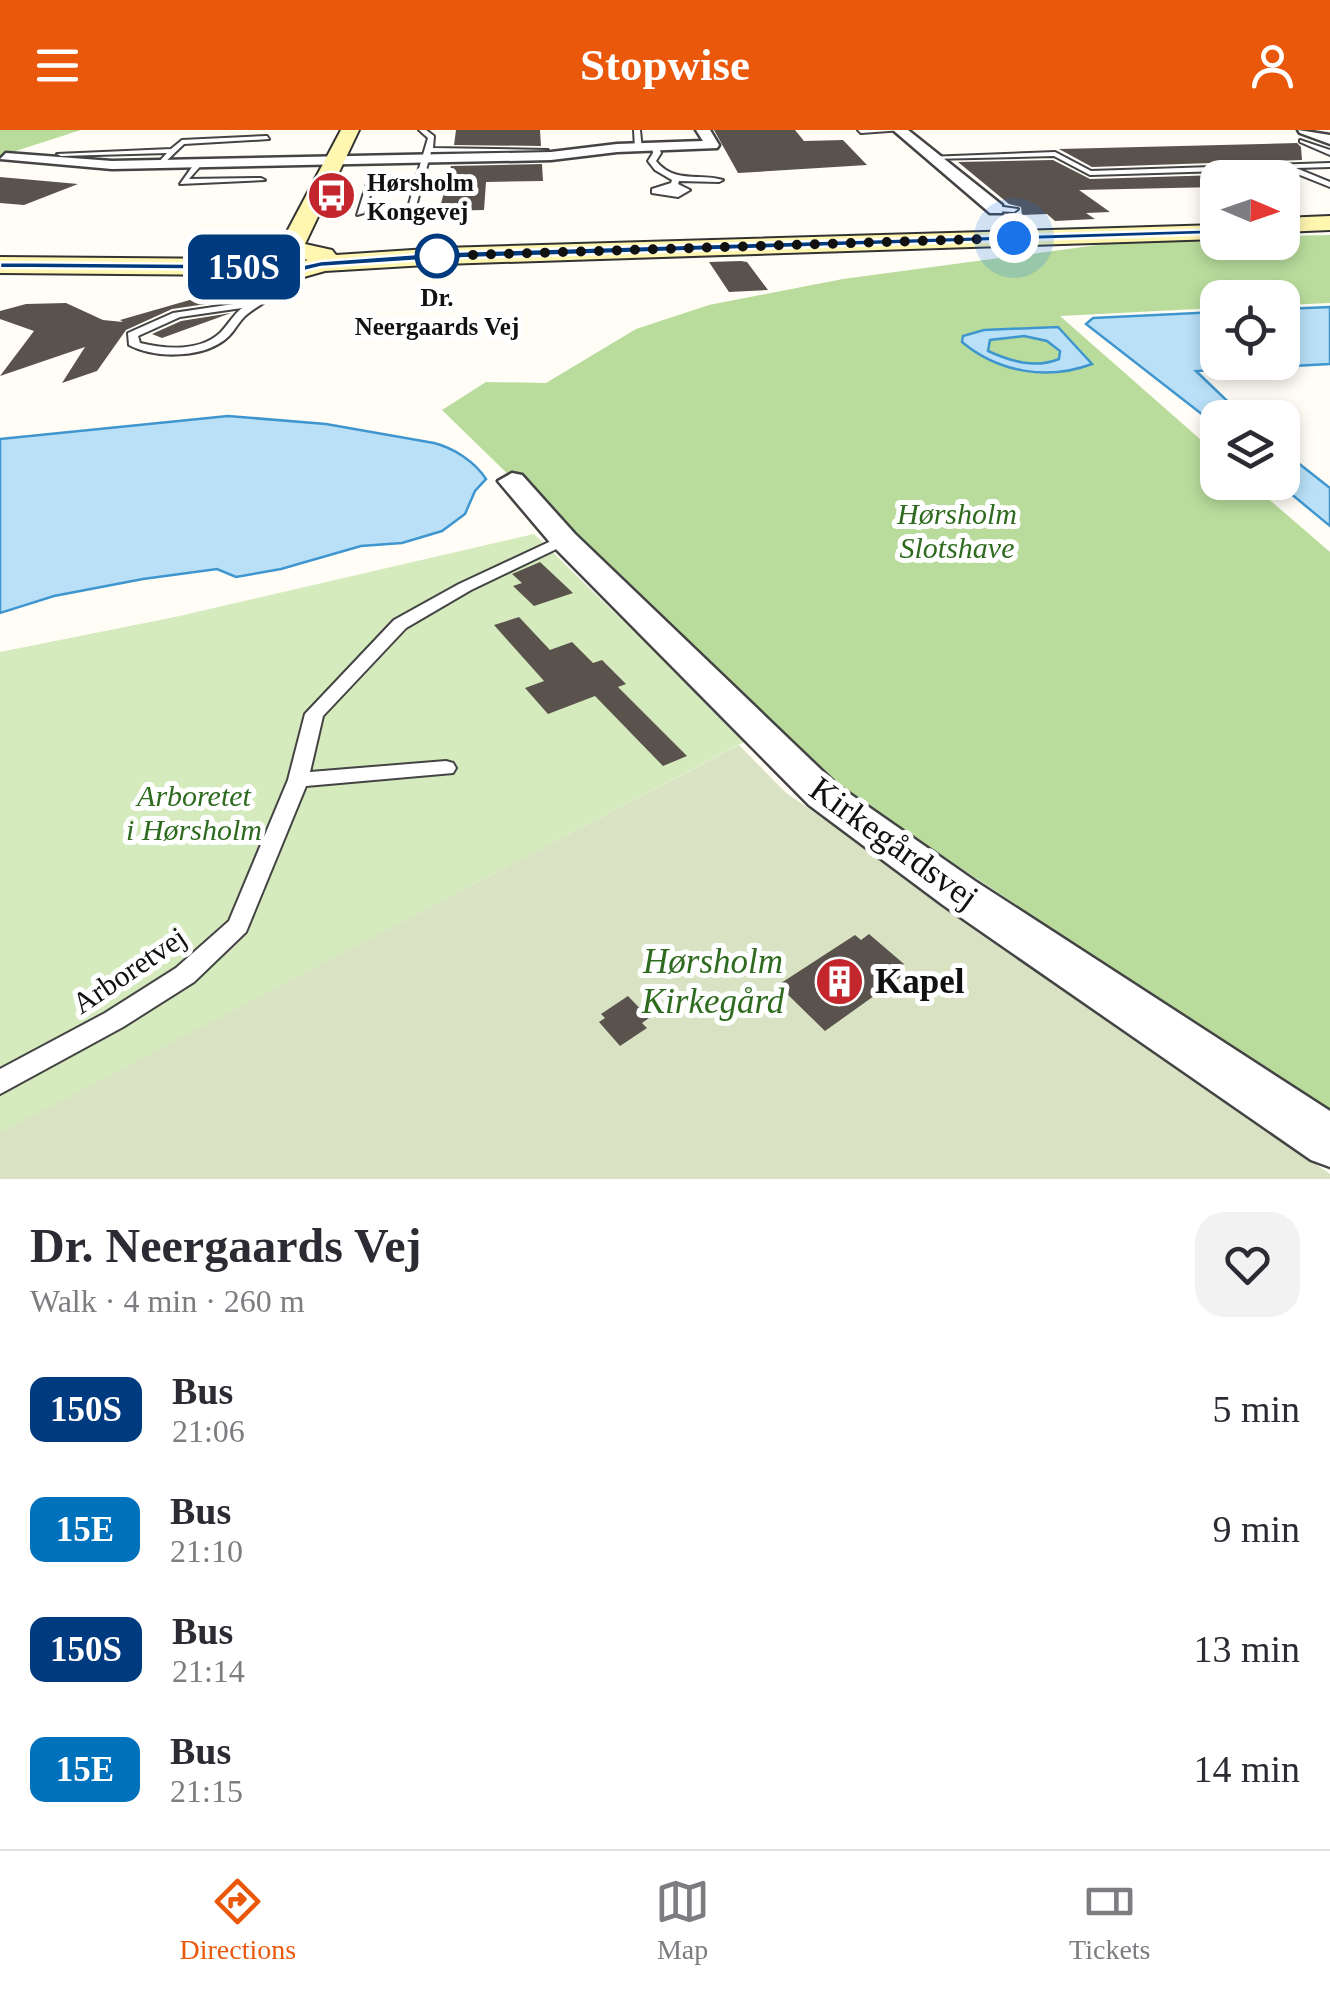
<!DOCTYPE html>
<html lang="en">
<head>
<meta charset="utf-8">
<style>
  :root { --surface:#fff; --page:#f2f2f3; --text:#2b2b33; --muted:#7c7c81; --line:#e1e1e2; --accent:#ea580c }
  body { margin:0; font-family:Georgia,serif; background:var(--page); color:var(--text); height:100vh; display:flex; flex-direction:column; font-size:38px; white-space:nowrap }
  * { box-sizing:border-box; margin:0 }
  p { font-size:32px; color:var(--muted) }
  .icon { flex:none; width:55px; height:55px; fill:none; stroke:currentColor; stroke-width:2; stroke-linecap:round; stroke-linejoin:round }
  .map { position:relative; height:1049px; overflow:hidden }
  .drawer { display:flex; flex-direction:column; background:var(--surface); flex:1 }
  .drawer>* { flex:none }
  .badge { padding:0 20px; border-radius:15px; font-size:35px; line-height:65px }
  .needle { width:65px; rotate:92deg }
  .buttons { position:absolute; left:1200px; top:30px; display:grid; gap:20px }
  .buttons a { display:grid; place-items:center; width:100px; height:100px; border-radius:20px; background:var(--surface); box-shadow:0 5px 15px #0003; font-size:50px }
  .you { position:absolute; width:50px; height:50px; margin:-25px; border:8px solid #fff; border-radius:50%; background:#1a73e8; box-shadow:0 0 0 15px #1a73e833 }
  .map>.badge { position:absolute; translate:-50% -50%; box-shadow:0 0 0 5px #fff }
  .round { display:grid; place-items:center; flex:none; width:105px; height:105px; border-radius:30px; background:var(--page) }
  .overview { display:flex; align-items:center; justify-content:space-between; height:170px; padding:0 30px }
  h1 { font-size:48px; font-weight:800; line-height:75px }
  ul { padding:0; list-style:none }
  li { display:flex; align-items:center; gap:30px; height:120px; padding:0 30px }
  li div { flex:1 }
  li b { display:block; font-size:38px }
  li em { font-style:normal }
  li .badge { min-width:110px; font-weight:700; text-align:center }
  header { display:flex; justify-content:space-between; align-items:center; height:130px; padding:0 30px; background:var(--accent); color:#fff; font-size:45px; font-weight:800 }
  .tabs { display:flex; justify-content:space-around; align-items:center; height:140px; border-top:2px solid var(--line); background:var(--surface); font-size:28px; color:var(--muted) }
  .tabs a { display:grid; justify-items:center; gap:5px }
  .tabs .current { color:var(--accent) }
  .map>svg:first-child { display:block }
</style>
</head>
<body>
<header><svg class="icon" aria-label="menu" viewBox="0 0 24 24"><path d="M4 6h16M4 12h16M4 18h16"/></svg>Stopwise<svg class="icon" aria-label="person" viewBox="0 0 24 24"><circle cx="12" cy="8" r="4"/><path d="M4 21q1-7 8-7t8 7"/></svg></header>
<div class="map">
<svg width="1330" height="1049" viewBox="0 0 1330 1049">
  <rect width="100%" height="100%" fill="#fffdf5"/>
  <path fill="#d5ebbd" d="M534 404 746 611 0 1004V522L175 487Z"/>
  <path fill="#b9dc9c" d="M0 0H81L0 26Z
    M1330 105V173L1283 175 1282 168H1218L1217 178 1060 186 1217 324 1218 352 1250 353 1330 422V983L807 636 442 280 486 252 546 253 636 199 709 175 843 149 1120 112 1217 108 1218 112H1282L1283 106Z"/>
  <path fill="#d9e3c4" d="M739 615 785 662 1330 1044V1049H0V1003Z"/>
  <path fill="#b9e0f7" stroke="#3f96cf" stroke-width="2.5" fill-rule="evenodd" d="M1330 177V234L1196 241 1244 287 1218 288 1217 296 1086 194 1093 188 1217 182 1218 232H1282L1283 179Z
    M1058 197 1092 234C1047 251 998 242 962 212L963 206 984 200ZM1024 206 1047 211 1060 221 1059 229C1035 239 1010 231 988 221L990 210Z
    M228 286 326 294 434 313C454 318 475 332 486 349L475 361 465 384 442 401 402 413 361 416 281 439 236 447 217 439 143 449 54 466 0 483V309Z
    M1283 321 1330 358V396L1278 353 1282 352Z"/>
  <path fill="#5a524d" d="M456 0H540L541 16 454 15Z
    M714 0H795L804 11 843 10 867 35 738 43Z
    M1297 13 1301 17 1302 30 1092 37 1059 19Z
    M1053 30 1090 49 1252 44 1259 48H1218V57L1079 60 1110 82 1086 83 1095 89 1055 91 1047 84 1022 85 1021 77 1009 74 958 32Z
    M542 34 543 51 486 52 484 80 439 81 451 36Z
    M0 47 78 54 24 75 0 73Z
    M741 131 747 132 768 160 729 162 709 132Z
    M242 162 240 169 172 179 126 200 97 241 62 253 85 217 0 246 34 201 0 189V181L26 174 66 173 103 190 123 192 120 190 214 163Z
    M231 183 162 208 152 204 181 191Z
    M540 432 573 463 534 476 513 456 522 453 512 444Z
    M519 487 550 520 572 512 593 533 602 530 626 554 618 557 687 626 663 636 595 566 548 584 525 558 544 551 494 495Z
    M869 804 904 834 896 840 902 846 825 901 778 855 855 805 861 810Z
    M628 866 649 888 642 893 647 898 620 916 599 892 605 888 601 884Z"/>
  <g fill="none" stroke-linecap="round" stroke-linejoin="round">
    <defs>
      <path id="lane" d="M419 0H426L434 6 433 18 548 20 431 22 413 87 406 85 414 56 373 57 364 83 357 85 367 53 415 52 428 8Z
        M634 0H640L642 20 635 18Z
        M858 0H903L861 3Z
        M267 6 269 9 184 14 161 36 157 34 167 23 61 26 57 24 171 19 182 10Z
        M1300 10 1330 20V25L1300 12Z
        M652 15H658L661 23 656 31C675 54 699 43 723 50L719 52 679 51 678 54 690 60 678 67 652 63V59L671 53 672 50 655 40 648 31 653 23Z
        M1055 22 1091 41 1330 33V37L1296 38 1330 52V57L1285 39 1090 45 1054 26 931 29 927 27Z
        M197 30 204 32 189 49 261 48 265 50 180 54Z
        M996 76 1018 79 1014 82 993 81Z
        M276 154 281 157C270 172 257 175 244 187 238 193 235 200 229 206 206 229 155 229 129 215L128 203 173 183 254 171ZM242 178C233 185 228 195 220 203 199 222 165 219 140 213L138 206 180 187Z
        M564 405 572 410 569 413 471 460 406 498 323 586 310 642 446 631 453 633 456 638 453 643 306 656 246 802 194 852 123 897 0 964V939L105 883 176 838 229 791 288 650 305 584 394 490 459 454Z"/>
      <path id="street" d="M696 0H710L719 15 717 18 617 22 551 30 112 39 0 29 6 23 112 31 551 22 617 14 703 11Z
        M893 0H908L1002 75V83H990Z
        M1298 0 1330 5V14L1300 3Z
        M512 343 522 345 575 404 837 655 975 751 1330 981V1037L1311 1030 943 775 809 675 553 416 498 351Z"/>
      <path id="secondary" d="M341 0H359L305 114 332 120 336 125 443 118 1218 95V109L443 134 325 141 286 152 243 145 0 143V127L239 129 250 119 281 113ZM290 126 308 130 286 136 262 134Z
        M1330 86V100L1282 102V88Z"/>
    </defs>
    <use href="#lane" stroke="#444" stroke-width="4"/>
    <use href="#street" stroke="#444" stroke-width="5"/>
    <use href="#secondary" stroke="#333" stroke-width="4"/>
    <use href="#lane" fill="#fff" fill-rule="evenodd"/>
    <use href="#street" fill="#fff" fill-rule="evenodd"/>
    <use href="#secondary" fill="#fff6b0" fill-rule="evenodd"/>
  </g>
  <path fill="#003b80" stroke="#fff" stroke-width="2.5" d="M1218 99 1221 104 443 129 321 137 280 147 246 140 0 138V132L246 134 280 140 321 131 443 122Z"/>
  <g fill="none" stroke-linecap="round" stroke-linejoin="round">
    <path stroke="#111" stroke-width="10" stroke-dasharray="0 18" d="M437 126 1014 108"/>
  </g>
  <defs>
    <symbol id="bus-disc" viewBox="-11 -11 22 22"><circle r="9.5" fill="#c4262e" stroke="#fff"/><path d="M-5-6H5V4H4V6H2V4H-2V6H-4V4H-5ZM-3.5-4V0h7V-4ZM-3.5 1.2v1.5H-2V1.2ZM2 1.2v1.5H3.5V1.2Z" fill="#fff"/></symbol>
    <symbol id="building-disc" viewBox="-11 -11 22 22"><circle r="9.5" fill="#c4262e" stroke="#fff"/><path d="M-4-6H4V6H1V3H-1V6H-4ZM-2.5-4.3h1.7v1.8h-1.7ZM.8-4.3h1.7v1.8H.8ZM-2.5-1h1.7V.8h-1.7ZM.8-1h1.7V.8H.8Z" fill="#fff"/></symbol>
  </defs>
  <g fill-rule="evenodd">
    <use href="#bus-disc" x="304" y="38" width="55" height="55"/>
    <use href="#building-disc" x="812" y="824" width="55" height="55"/>
  </g>
  <circle fill="#fff" stroke="#003b80" stroke-width="5" cx="437" cy="126" r="20"/>
  <g text-anchor="middle" dominant-baseline="central" stroke-width="10" stroke-linejoin="round" paint-order="stroke">
    <g font-size="25" font-weight="bold" fill="#111" stroke="#fff" text-anchor="start">
      <text x="367" y="52">Hørsholm<tspan x="367" dy="29">Kongevej</tspan></text>
    </g>
    <g font-size="25" font-weight="bold" fill="#111" stroke="#fff">
      <text x="437" y="167">Dr.<tspan x="437" dy="29">Neergaards Vej</tspan></text>
    </g>
    <g font-size="30" font-style="italic" fill="#2f6b1f" stroke="#fff">
      <text x="957" y="383">Hørsholm<tspan x="957" dy="34">Slotshave</tspan></text>
      <text x="194" y="665">Arboretet<tspan x="194" dy="34">i Hørsholm</tspan></text>
    </g>
    <g font-size="30" fill="#111" stroke="#fff">
      <text transform="translate(129 840) rotate(-34)">Arboretvej</text>
    </g>
    <g font-size="35" fill="#111" stroke="#fff">
      <text transform="translate(894 713) rotate(36)">Kirkegårdsvej</text>
    </g>
    <g font-size="35" font-style="italic" fill="#2f6b1f" stroke="#fff">
      <text x="713" y="831">Hørsholm<tspan x="713" dy="40">Kirkegård</tspan></text>
    </g>
    <g font-size="35" font-weight="bold" fill="#111" stroke="#fff" text-anchor="start">
      <text x="875" y="851">Kapel</text>
    </g>
  </g>
</svg>
<div class="buttons">
<a><svg class="needle" viewBox="-14 -14 28 28"><path d="M0-13l5 13h-10z" fill="#e53935"/><path d="M0 13l5-13h-10z" fill="#7c7c81"/></svg></a>
<a><svg class="icon" aria-label="locate" viewBox="0 0 24 24"><circle cx="12" cy="12" r="6"/><path d="M12 2v4M12 18v4M2 12h4M18 12h4"/></svg></a>
<a><svg class="icon" aria-label="layers" viewBox="0 0 24 24"><path d="M12 4l9 5-9 5-9-5zM3 14l9 5 9-5"/></svg></a>
</div>
<div class="you" style="left:1014px;top:108px"></div>
<b class="badge" style="left:244px;top:137px;background:#003b80;color:#fff">150S</b>
</div>
<section class="drawer">
<div class="overview"><div><h1>Dr. Neergaards Vej</h1><p>Walk · 4 min · 260 m</p></div><a class="round"><svg class="icon" aria-label="heart" viewBox="0 0 24 24"><path d="M12 20l-8-8c-3-5 5-10 8-4 3-6 11-1 8 4z"/></svg></a></div>
<ul>
<li><span class="badge" style="background:#003b80;color:#fff">150S</span><div><b>Bus</b><p>21:06</p></div><em>5 min</em></li>
<li><span class="badge" style="background:#0072bc;color:#fff">15E</span><div><b>Bus</b><p>21:10</p></div><em>9 min</em></li>
<li><span class="badge" style="background:#003b80;color:#fff">150S</span><div><b>Bus</b><p>21:14</p></div><em>13 min</em></li>
<li><span class="badge" style="background:#0072bc;color:#fff">15E</span><div><b>Bus</b><p>21:15</p></div><em>14 min</em></li>
</ul>
</section>
<nav class="tabs">
<a class="current"><svg class="icon" aria-label="directions" viewBox="0 0 24 24"><path d="M12 3l9 9-9 9-9-9zM9 14v-3h6M13 9l2 2-2 2"/></svg>Directions</a>
<a><svg class="icon" aria-label="map" viewBox="0 0 24 24"><path d="M3 6l6-2 6 2 6-2v14l-6 2-6-2-6 2zM9 4v14M15 6v14"/></svg>Map</a>
<a><svg class="icon" aria-label="tickets" viewBox="0 0 24 24"><path d="M3 7h18v10H3zM15 7v10"/></svg>Tickets</a>
</nav>
</body>
</html>
